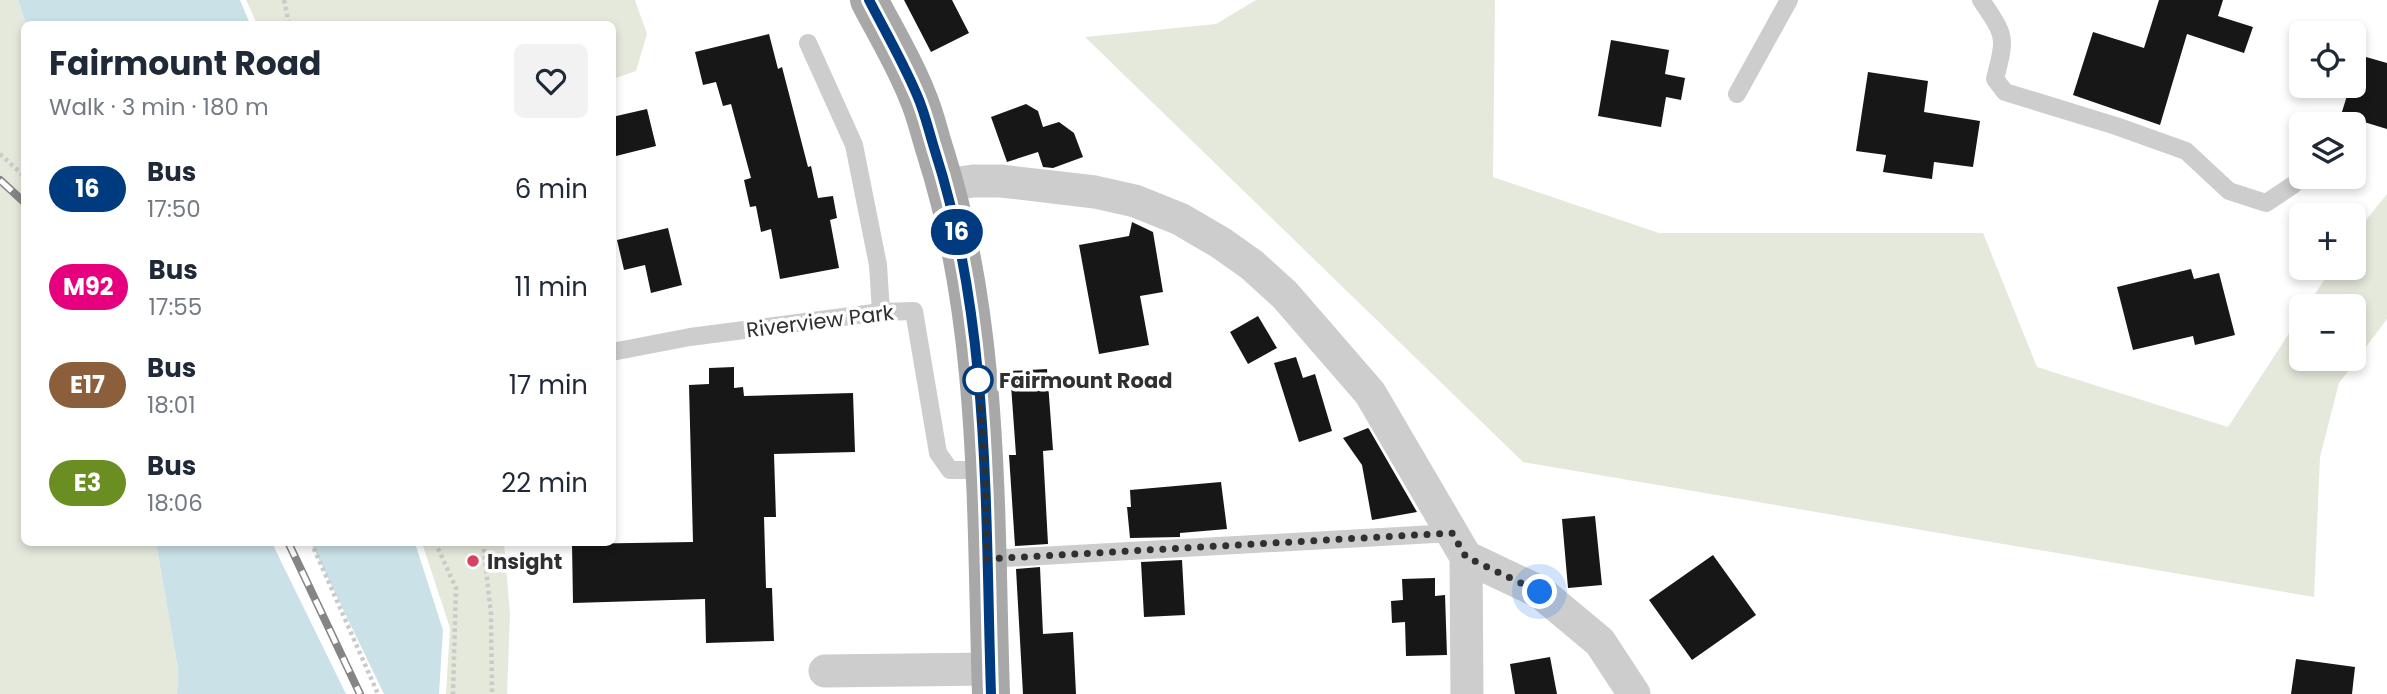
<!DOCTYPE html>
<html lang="en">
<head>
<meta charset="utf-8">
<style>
  :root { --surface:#fff; --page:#f2f2f3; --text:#1f2937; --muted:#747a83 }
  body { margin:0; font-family:Poppins,sans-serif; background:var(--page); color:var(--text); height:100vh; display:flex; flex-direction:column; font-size:26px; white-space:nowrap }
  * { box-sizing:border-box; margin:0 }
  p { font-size:23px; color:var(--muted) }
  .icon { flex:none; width:38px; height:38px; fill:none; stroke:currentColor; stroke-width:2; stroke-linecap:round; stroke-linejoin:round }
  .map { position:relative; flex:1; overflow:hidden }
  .sheet { position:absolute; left:21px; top:21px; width:595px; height:525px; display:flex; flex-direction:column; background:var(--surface); border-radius:10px; box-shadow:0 4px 10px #0003 }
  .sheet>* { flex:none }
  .badge { padding:0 14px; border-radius:23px; font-size:24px; line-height:46px }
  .tools { position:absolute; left:2289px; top:21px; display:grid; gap:14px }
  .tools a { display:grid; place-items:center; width:77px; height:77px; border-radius:10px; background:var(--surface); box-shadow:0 4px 10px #0003; font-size:35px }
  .you { position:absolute; width:35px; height:35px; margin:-18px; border:5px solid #fff; border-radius:50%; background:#1a73e8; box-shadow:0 0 0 10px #1a73e833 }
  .map>.badge { position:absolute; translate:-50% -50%; box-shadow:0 0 0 4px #fff }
  .round { display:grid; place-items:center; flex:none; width:74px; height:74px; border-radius:10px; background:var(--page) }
  .head { display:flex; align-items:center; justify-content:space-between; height:119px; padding:0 28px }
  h1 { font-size:33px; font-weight:700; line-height:52px }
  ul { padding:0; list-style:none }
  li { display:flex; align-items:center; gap:21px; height:98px; padding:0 28px }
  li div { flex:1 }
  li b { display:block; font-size:26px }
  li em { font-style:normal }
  li .badge { min-width:77px; font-weight:700; text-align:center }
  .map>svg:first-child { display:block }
</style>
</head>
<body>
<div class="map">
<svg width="2387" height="694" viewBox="0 0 2387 694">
  <rect width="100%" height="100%" fill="#fff"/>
  <path fill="#e5e9dc" d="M0 0H18L26 24 24 542 156 543 178 669 177 694H0Z
    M246 0H635L647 34 636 71 613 79 612 24H257Z
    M1256 0H1495L1493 177 1659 233H1983L2037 367 2228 427 2301 315V359H2354V306H2307L2332 268H2354V235L2387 194V319L2339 383 2320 457 2314 597 1523 462 1085 37 1216 24Z
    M422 543H504L510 614 507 694H446L450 628Z"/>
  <path fill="#cae1e8" d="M18 0H240L250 24H26Z
    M156 543H415L443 630 439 694H177L178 669Z"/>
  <path fill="#fff" d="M272 543H311L384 694H346Z"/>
  <path fill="#171717" d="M904 0H952L969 33 931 52Z
    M2159 0H2223L2218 16 2253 27 2244 53 2187 34 2160 125 2073 95 2093 32 2144 48Z
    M769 34 778 69 782 67 808 167 811 166 818 198 833 196 837 218 830 220 839 268 780 279 771 229 761 232 756 206 750 207 744 180 751 178 731 104 723 106 716 82 703 85 695 52Z
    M1611 40 1669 50 1665 74 1685 78 1681 100 1666 97 1661 127 1598 116Z
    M2359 55 2387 63V129L2341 115 2350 86H2354V73Z
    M1868 72 1928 81 1924 112 1980 121 1973 167 1934 162 1932 179 1883 172 1886 155 1856 151Z
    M1026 104 1038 111 1043 127 1059 122 1074 133 1083 157 1053 168 1043 167 1038 152 1007 162 991 117Z
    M647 109 656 146 612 157V117Z
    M1132 222 1153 232 1163 292 1140 296 1149 345 1099 354 1079 245 1129 236Z
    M668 228 682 285 651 293 645 265 624 270 617 240Z
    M2191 269 2194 279 2219 273 2235 335 2195 345 2193 336 2133 350 2117 287Z
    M1258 316 1277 348 1248 364 1230 332Z
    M1296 357 1303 378 1315 374 1332 431 1299 442 1274 363Z
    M734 367V388L743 387 744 396 853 393 855 452 774 454 776 517H764L766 588H772L774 641 706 643 705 599 573 603 572 544 693 542 689 385 709 384V368Z
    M1047 369 1053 450 1043 451 1048 544 1015 546 1009 455H1016L1010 371Z
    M1368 428 1369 429 1417 512 1372 520 1362 465 1343 438Z
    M1221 482 1227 529 1180 533V537L1130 538 1127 507H1131L1130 490Z
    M1595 516 1602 585 1568 588 1562 519Z
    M1713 555 1756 615 1692 660 1649 600Z
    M1182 560 1185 615 1144 617 1141 562Z
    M1040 567 1043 634 1073 632 1076 694H1023L1016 569Z
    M1435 578V596L1445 595 1447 655 1406 656 1405 622 1392 623 1391 601 1403 600 1402 579Z
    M1550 657 1557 694H1515L1510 664Z
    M2296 659 2355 667 2352 694H2291Z"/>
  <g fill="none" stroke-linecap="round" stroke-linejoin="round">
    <path stroke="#cacaca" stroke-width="4.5" stroke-dasharray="3.5 3.5" stroke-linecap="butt" d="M284 0 289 24
      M0 154 24 176
      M311 542 378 694
      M435 542 456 588 453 694
      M483 542 491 614 492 694"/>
    <path stroke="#cdcdcd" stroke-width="18" d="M1981 0C2006 37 2006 36 1995 79L2005 92 2116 126 2186 151 2229 191 2266 203 2293 185
      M808 43 854 145 878 265 881 312
      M1737 94 1789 0
      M612 352 690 337 881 312 914 311 938 453 950 470H985
      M987 559 1452 533"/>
    <path stroke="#cdcdcd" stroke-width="33" d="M946 185 973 181H1001L1095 192 1135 201 1180 219 1221 243 1252 265 1285 295 1370 393 1466 557 1540 592 1600 642 1634 694
      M1466 557 1467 694
      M825 671 990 669"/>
    <path stroke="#a8a8a8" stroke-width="38" d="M869 0C885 31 904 62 917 95 925 113 929 132 935 151 991 325 985 513 991 694"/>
    <defs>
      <path id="rail" d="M0 180 24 202
        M288 542 360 694"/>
    </defs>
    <use href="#rail" stroke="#858585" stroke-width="8"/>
    <use href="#rail" stroke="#fff" stroke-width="5" stroke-dasharray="16" stroke-linecap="butt"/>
  </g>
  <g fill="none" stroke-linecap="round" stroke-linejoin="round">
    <defs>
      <path id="line" d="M869 0C885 31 903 62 917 95 925 113 929 132 935 151 991 325 985 513 991 694"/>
    </defs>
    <use href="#line" stroke="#fff" stroke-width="16"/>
    <use href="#line" stroke="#003b80" stroke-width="10"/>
    <path stroke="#303030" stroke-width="7" stroke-dasharray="0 12.6" d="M978 380V375L985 470 987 559 1452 533 1466 557 1540 592"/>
  </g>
  <circle fill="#fff" stroke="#003b80" stroke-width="3.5" cx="978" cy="380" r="14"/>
  <circle fill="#d84162" stroke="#fff" stroke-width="2.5" cx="473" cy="561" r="7"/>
  <g text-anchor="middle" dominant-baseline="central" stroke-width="7" stroke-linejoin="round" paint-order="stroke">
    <g font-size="21" fill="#303030" stroke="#fff">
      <text transform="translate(820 321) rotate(-7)">Riverview Park</text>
    </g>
    <g font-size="21" font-weight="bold" fill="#303030" stroke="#fff" text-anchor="start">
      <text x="999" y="380">Fairmount Road</text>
    </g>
    <g font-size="21" font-weight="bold" fill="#303030" stroke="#fff" text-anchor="start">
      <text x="487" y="561">Insight</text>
    </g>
  </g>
</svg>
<div class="tools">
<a><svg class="icon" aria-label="locate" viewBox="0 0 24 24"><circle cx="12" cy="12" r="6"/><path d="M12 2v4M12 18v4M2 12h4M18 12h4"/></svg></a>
<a><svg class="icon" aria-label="layers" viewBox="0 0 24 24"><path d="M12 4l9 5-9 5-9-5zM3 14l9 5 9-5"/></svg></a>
<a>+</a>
<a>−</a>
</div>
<div class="you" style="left:1540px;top:592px"></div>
<b class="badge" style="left:957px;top:232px;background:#003b80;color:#fff">16</b>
<section class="sheet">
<div class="head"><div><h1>Fairmount Road</h1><p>Walk · 3 min · 180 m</p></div><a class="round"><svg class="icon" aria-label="heart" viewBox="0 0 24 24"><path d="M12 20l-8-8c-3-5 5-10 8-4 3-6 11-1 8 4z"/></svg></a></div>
<ul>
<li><span class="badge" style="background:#003b80;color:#fff">16</span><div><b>Bus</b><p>17:50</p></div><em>6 min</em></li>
<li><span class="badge" style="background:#e6007e;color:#fff">M92</span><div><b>Bus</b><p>17:55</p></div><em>11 min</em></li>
<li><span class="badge" style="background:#8b5e3c;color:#fff">E17</span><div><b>Bus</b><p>18:01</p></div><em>17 min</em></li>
<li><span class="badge" style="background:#6b8e23;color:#fff">E3</span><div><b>Bus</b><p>18:06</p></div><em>22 min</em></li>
</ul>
</section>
</div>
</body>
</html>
